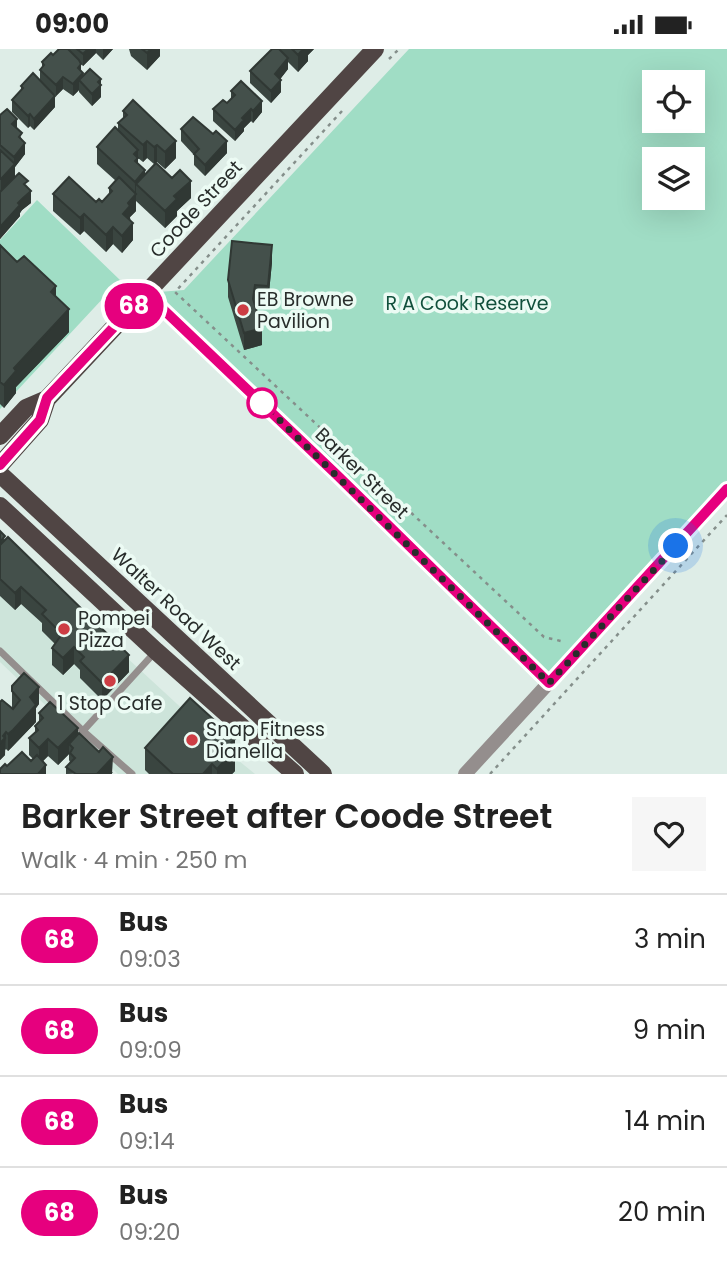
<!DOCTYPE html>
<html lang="en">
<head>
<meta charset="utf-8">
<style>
  :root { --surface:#fff; --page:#f6f6f6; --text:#222; --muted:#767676; --line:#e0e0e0 }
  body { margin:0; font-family:Poppins,sans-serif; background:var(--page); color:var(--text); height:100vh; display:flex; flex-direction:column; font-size:26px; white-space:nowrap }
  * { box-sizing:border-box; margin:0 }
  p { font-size:23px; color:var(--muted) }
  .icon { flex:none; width:38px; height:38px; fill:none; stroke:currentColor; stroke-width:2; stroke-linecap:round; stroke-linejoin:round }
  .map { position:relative; height:725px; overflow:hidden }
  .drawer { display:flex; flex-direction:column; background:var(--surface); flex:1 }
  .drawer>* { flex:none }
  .badge { padding:0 14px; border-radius:23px; font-size:24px; line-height:46px }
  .tools { position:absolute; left:642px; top:21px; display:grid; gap:14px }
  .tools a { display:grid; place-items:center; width:63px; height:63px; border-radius:0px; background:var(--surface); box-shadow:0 7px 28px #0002; font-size:35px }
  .you { position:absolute; width:35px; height:35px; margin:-18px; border:5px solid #fff; border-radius:50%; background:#1a73e8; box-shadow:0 0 0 10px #1a73e833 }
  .map>.badge { position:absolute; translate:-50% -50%; box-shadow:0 0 0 4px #fff }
  .round { display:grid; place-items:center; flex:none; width:74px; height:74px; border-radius:0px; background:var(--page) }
  .headline { display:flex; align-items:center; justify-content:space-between; height:119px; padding:0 21px }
  h1 { font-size:33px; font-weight:600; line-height:52px }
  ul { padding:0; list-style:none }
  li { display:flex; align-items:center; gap:21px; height:91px; padding:0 21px; border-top:2px solid var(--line) }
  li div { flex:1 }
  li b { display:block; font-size:26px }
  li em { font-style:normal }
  li .badge { min-width:77px; font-weight:700; text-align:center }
  .status { display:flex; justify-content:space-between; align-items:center; height:49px; padding:0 35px; background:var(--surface); direction:ltr }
  .status svg { height:19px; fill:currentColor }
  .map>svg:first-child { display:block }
</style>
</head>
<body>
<div class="status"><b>09:00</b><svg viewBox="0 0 49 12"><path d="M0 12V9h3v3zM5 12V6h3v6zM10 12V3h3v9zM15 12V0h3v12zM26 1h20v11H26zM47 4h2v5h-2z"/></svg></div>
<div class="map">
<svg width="727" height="725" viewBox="0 0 727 725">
  <rect width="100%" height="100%" fill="#deede7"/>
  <path fill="#cde4da" d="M0 492 239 712 255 725H118L0 613Z"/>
  <path fill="#a0ddc5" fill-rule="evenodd" d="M409 0H727V440L549 634 146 244 184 241ZM654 33H693V72H654ZM654 110H693V149H654Z
    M37 151 120 231 0 360V191Z"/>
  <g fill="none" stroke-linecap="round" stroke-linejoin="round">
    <path stroke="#858f8b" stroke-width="2.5" stroke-dasharray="3.5 5" stroke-linecap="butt" d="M389 10 399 0
      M342 62 175 243 544 588 565 593
      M490 725 727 466"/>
    <path stroke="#948e8d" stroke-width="7" d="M0 602 83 682 156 602
      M83 682 132 725"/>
    <path stroke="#948e8d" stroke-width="14" d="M146 244 337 426 549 634
      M465 725 727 440"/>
    <path stroke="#504544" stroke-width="18" d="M0 387 26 359 47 350 375 0
      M0 416 40 371 47 350
      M0 425 323 725
      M0 457 156 602 295 725"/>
  </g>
  <path fill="#3a4540" d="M59 0H113L103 11 96 4 83 17 81 15V22L83 27 101 30V48L92 57 79 43V41L73 47 63 40 56 47 52 44 55 58 34 81 30 77 28 79 12 63V51L21 41V37L40 31V21L42 18V13L53 6Z
    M129 0H160V7L147 21 131 7Z
    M272 0H314L308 6V12L298 23 288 13V20L280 30 281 43 271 54 250 34V22Z
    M231 42 262 63 253 74 251 72 244 79V82L235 92 213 72V60L227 54 231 50Z
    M123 62 176 109 165 120 157 113 154 115 147 109 143 113 138 109V115L145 125 191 149 177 162V167L165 179 136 152V162L130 168 133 191 122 204 113 195 106 203 84 182 80 186 53 162V145L96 153H102L109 145V139L116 132 97 115V98L118 81V74L123 70Z
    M0 66 17 79 22 91 25 105 15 118V128L28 139 31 154 22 161 20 164V167L0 190Z
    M181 80 227 104 205 127 194 116V106L181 92Z
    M0 196 17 213 56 248 69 283 16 338V344L4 359 0 355Z
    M272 213 268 254 255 253 262 296 244 301 228 248V231Z
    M0 482 5 491 129 623 102 651 80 629V621L74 615 63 626 52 616V599L55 595 42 582V574L21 555 15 561 0 547Z
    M12 637 39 655 36 659V673L13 697 8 702 6 700 5 701V706L0 711V653L12 659Z
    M39 664 78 686 113 724 66 725V718L70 713 69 711V705L58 716 48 707 43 712 46 725 7 717 31 712 33 710 29 706V689L35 684V677L39 673Z
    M235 690V722L232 725H149L145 721V699Z"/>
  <path fill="#303834" d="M88 0H96V4L83 17V5Z
    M103 0H113L103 11Z
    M151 0H160V7L147 21V4Z
    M303 0H314L308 6V12L298 23V6Z
    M288 9V20L275 37V25Z
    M81 15V27L83 24V36L79 31V41L73 47V35L78 19Z
    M63 28V40L56 47V36Z
    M101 30V48L92 57V45L98 33Z
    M281 31V43L271 54V42Z
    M55 47V58L34 81V70Z
    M262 52V63L253 74V62Z
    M251 60V72L244 79V82L235 92V81L242 69Z
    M30 65V77L28 79V67Z
    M17 70V81L12 75Z
    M147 92V109L143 113V96Z
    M176 92V109L165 120V103Z
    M227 92V104L205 127V116Z
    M25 94V105L15 118V132L1 147V130L14 116V108Z
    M157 96V113L154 115V98Z
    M138 101V126L134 105Z
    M145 121V138L136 135V162L130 168V174L123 165 128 154 135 146V133Z
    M191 132V149L177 162V167L165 179V162L174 147Z
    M31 142V154L22 161 20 164V167L0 190V178L22 150Z
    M84 165V182L80 186V169Z
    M133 174V191L122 204V187Z
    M113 178V195L106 203V186Z
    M272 196V213L268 254V237Z
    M56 237V259L51 243Z
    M69 260V283L16 338V344L4 359V336L14 319Z
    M262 279V296L244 301V284Z
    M21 538V555L15 561V544Z
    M74 598V615L63 626V609Z
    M129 606V623L102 651V634Z
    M39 638V655L36 659V673L13 697 8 702V685L30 648Z
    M78 679V696L73 699 69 695V705L58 716V699Z
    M6 683 5 706 0 711V694L3 687Z
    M48 690V707L39 716V699Z
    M235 690V722L232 725H217V720L230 695Z
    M113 708 112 725H97Z
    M212 715V725H203Z
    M46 716V725H38Z"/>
  <path fill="#44504b" stroke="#303834" stroke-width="2" d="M59 0H68L79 11 81 15 78 19 83 24 73 35 63 28 56 36 40 21 44 16 42 13 51 4 53 6Z
    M77 0H88L83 5Z
    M142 0H151L147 4Z
    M272 0H279L288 9 275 25 281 31 271 42 250 22Z
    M292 0H303L298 6Z
    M90 20 101 30 98 33 101 36 92 45 79 31Z
    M33 24 55 47 34 70 30 65 28 67 12 51 23 39 21 37Z
    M241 32 262 52 253 62 251 60 242 69 244 71 235 81 213 60 223 51 227 54 235 46 231 42Z
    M133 51 176 92 165 103 157 96 154 98 147 92 143 96 118 74 127 66 123 62Z
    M7 60 17 70 12 75 22 84 19 88 25 94 14 108 0 96V66Z
    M193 68 213 85 216 82 227 92 205 116 194 105 199 100 181 80Z
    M115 78 138 101 134 105 138 109 135 112 145 121 135 133 97 98Z
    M0 101 15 115 1 130H0Z
    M156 114 172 129 180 121 191 132 174 147 177 150 165 162 136 135Z
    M19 124 28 132 24 135 31 142 22 150 18 154 20 156 0 178V143Z
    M69 128 96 153 99 150 102 153 112 142 109 139 119 128 136 145 128 154 130 157 123 165 133 174 122 187 113 178 106 186 84 165 80 169 53 145Z
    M232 192 272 196 268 237 255 236 253 250 262 279 244 284 228 231Z
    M0 196 17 213 24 207 56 237 51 243 69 260 14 319 16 322 4 336 0 333Z
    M0 482 5 487 0 493Z
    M8 488 129 606 102 634 80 612 84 608 74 598 63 609 52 599 62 585 42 565 46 561 21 538 15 544 0 530V496Z
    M24 624 39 638 30 648 36 656 13 681 8 685 6 683 3 687 5 689 0 694V653L2 651 13 660 20 651 12 642V637Z
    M190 649 235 690 230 695 235 700 217 720 212 715 203 725H173L145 699Z
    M50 653 78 679 58 699 48 690 39 699 29 689 38 681 35 677 43 669 39 664Z
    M79 684 99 703 103 698 113 708 97 725H76L66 718 75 709 70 704 73 699 69 695Z
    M22 703 31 712 37 706 46 716 38 725H0V720L5 715 7 717Z"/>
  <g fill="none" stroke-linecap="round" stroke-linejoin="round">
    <defs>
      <path id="line" d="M0 416 40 371 47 349 146 244 337 426 549 634 727 440"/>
    </defs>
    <use href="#line" stroke="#fff" stroke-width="16"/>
    <use href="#line" stroke="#e6007e" stroke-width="10"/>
    <path stroke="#282d2b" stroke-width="7" stroke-dasharray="0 12.6" d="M262 354 549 634 676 497"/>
  </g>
  <g fill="#cd3d44" stroke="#ecfbf4" stroke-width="2.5">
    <circle cx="243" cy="261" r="7"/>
    <circle cx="64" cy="580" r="7"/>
    <circle cx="110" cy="632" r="7"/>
    <circle cx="192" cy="691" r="7"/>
  </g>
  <circle fill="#fff" stroke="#e6007e" stroke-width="3.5" cx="262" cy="354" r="14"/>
  <g text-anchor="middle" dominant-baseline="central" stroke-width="7" stroke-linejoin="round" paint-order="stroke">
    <g font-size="19" fill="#282d2b" stroke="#ecfbf4">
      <text transform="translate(196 160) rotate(-47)">Coode Street</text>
      <text transform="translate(362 424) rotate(44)">Barker Street</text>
      <text transform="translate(176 560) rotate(43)">Walter Road West</text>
    </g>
    <g font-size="19" fill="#282d2b" stroke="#ecfbf4" text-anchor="start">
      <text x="257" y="250">EB Browne<tspan x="257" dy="22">Pavilion</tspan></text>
      <text x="78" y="569">Pompei<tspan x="78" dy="22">Pizza</tspan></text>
      <text x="110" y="654" text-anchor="middle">1 Stop Cafe</text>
      <text x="206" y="680">Snap Fitness<tspan x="206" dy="22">Dianella</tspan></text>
    </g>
    <g font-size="19" fill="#11503c" stroke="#ecfbf4">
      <text x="467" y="254">R A Cook Reserve</text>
    </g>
  </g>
</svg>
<div class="tools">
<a><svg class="icon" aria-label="locate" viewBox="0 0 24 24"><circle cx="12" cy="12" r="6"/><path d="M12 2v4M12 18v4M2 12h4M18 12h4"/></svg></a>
<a><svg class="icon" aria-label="layers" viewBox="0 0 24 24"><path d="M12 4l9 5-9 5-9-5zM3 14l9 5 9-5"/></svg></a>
</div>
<div class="you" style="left:676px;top:497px"></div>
<b class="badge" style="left:134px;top:257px;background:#e6007e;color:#fff">68</b>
</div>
<section class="drawer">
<div class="headline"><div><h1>Barker Street after Coode Street</h1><p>Walk · 4 min · 250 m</p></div><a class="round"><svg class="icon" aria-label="heart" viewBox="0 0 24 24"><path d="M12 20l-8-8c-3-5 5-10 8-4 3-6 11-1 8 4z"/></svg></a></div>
<ul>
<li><span class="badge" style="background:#e6007e;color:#fff">68</span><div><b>Bus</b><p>09:03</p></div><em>3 min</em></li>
<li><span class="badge" style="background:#e6007e;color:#fff">68</span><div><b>Bus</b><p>09:09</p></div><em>9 min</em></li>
<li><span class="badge" style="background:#e6007e;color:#fff">68</span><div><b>Bus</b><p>09:14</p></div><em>14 min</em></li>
<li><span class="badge" style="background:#e6007e;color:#fff">68</span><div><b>Bus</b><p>09:20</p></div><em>20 min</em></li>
</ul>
</section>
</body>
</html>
